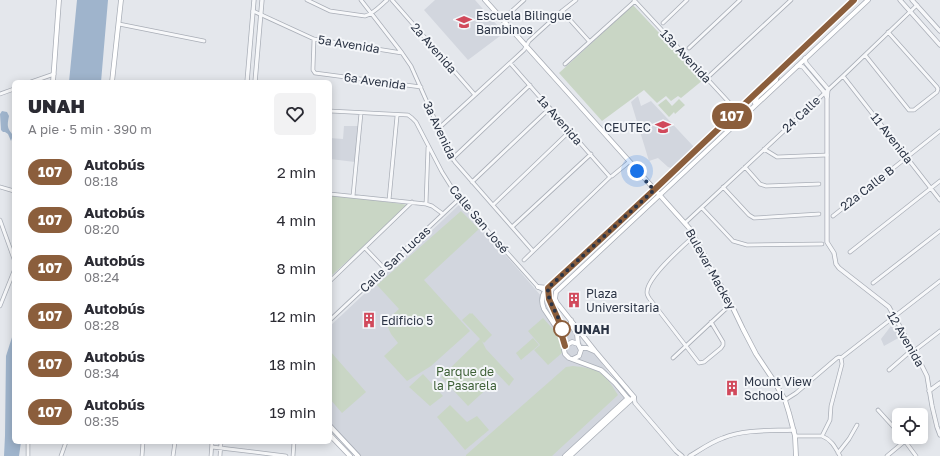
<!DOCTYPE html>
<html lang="es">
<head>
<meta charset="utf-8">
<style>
  :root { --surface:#fff; --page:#f2f2f3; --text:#2b2b33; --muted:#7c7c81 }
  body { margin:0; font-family:"Golos Text",sans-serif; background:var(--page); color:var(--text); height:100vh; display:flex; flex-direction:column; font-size:15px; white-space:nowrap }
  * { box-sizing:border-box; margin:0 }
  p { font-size:13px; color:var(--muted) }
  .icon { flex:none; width:22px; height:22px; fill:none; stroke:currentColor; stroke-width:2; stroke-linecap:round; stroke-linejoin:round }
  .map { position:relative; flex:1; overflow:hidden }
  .drawer { position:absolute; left:12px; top:80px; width:320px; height:364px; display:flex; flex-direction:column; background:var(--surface); border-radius:6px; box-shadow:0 2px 10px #0003 }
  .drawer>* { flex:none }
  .badge { padding:0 8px; border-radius:13px; font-size:14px; line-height:26px }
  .controls { position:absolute; left:892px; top:408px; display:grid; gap:8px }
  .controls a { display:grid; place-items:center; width:36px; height:36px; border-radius:6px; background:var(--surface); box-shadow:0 2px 10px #0003; font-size:20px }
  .you { position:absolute; width:20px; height:20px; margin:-10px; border:3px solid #fff; border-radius:50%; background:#1a73e8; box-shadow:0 0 0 6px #1a73e833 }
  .map>.badge { position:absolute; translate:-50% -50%; box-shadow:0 0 0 2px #fff }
  .round { display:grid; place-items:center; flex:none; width:42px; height:42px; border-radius:6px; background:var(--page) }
  .headline { display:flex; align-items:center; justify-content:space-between; height:68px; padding:0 16px }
  h1 { font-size:19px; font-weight:800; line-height:30px }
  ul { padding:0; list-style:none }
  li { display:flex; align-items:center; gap:12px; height:48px; padding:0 16px }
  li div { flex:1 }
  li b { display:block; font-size:15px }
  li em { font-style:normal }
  li .badge { min-width:44px; font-weight:700; text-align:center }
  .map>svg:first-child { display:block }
</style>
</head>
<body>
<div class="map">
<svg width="940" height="456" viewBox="0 0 940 456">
  <rect width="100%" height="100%" fill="#e4e7ec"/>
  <path fill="#d2d6de" d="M435 0H475L504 33 468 60 424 10Z
    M638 96 641 106 651 101 694 147 671 168 668 167 658 158 649 161 631 102Z
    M344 126H360L355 162 330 159V138L343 139Z
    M460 204 517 268 585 347 588 345 627 397 563 456H361L330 423V326Z
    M894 322 902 336 884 346 881 339Z"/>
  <path fill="#c9d6c5" d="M633 5 703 80 681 98 678 96 671 101 666 96 657 103 644 90 602 121 559 73Z
    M666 99 672 106 679 99 685 105 675 114 674 112 669 117 658 105Z
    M330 194 409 205 330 277Z
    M461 211 479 229 424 280 470 331 431 366 407 381 384 356 398 343 391 334 386 323 389 318 399 309 377 285Z
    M470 313 471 314 472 313 492 335 484 343 482 341 486 349 514 379 509 386 490 366 481 375 491 385 468 406 441 377 480 339 462 320Z
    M543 318 569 347 548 365 534 350 540 345 528 331Z
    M533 338 539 345 521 360 516 353Z
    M330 351 366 392 342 413 330 399Z
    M573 366C583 367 594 368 602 374 608 378 614 389 618 395L552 456H466V455L566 367Z
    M423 374 443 396 430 406 409 387Z
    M450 405 467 422 477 416 489 430 465 450 437 417Z"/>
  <path fill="#9fb4cc" d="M77 0H108L101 82H69Z
    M2 111 7 112 9 116C7 126 7 128 13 135L11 141 8 134 5 132H3L1 130 0 114Z
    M14 331V442H21L19 456H4L5 436 6 356Z"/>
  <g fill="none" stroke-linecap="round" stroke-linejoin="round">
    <defs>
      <path id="minor" d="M307 0 330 11 365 16C373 14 381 5 387 0
        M361 0 402 53 411 66 451 156 455 162 533 251
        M392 0 475 95
        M634 0 737 111
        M253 11 314 39 402 53
        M562 11 589 41
        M503 19 524 0
        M663 23 687 0
        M119 24 204 41
        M314 39 313 68V70L315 73 421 87
        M689 48 740 0
        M865 55 909 110H914L937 92 938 89 937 87 888 32
        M510 63 610 177 524 260
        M565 64 635 1
        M843 76 940 200
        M707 78 791 0
        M31 82 54 74
        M0 94 14 89
        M330 111 408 115 412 118 416 122 442 172 459 199 538 287 545 291
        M439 128 524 50 529 41 562 11 576 0
        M764 149 777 157 827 155
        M452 159 530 85
        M745 167 760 184 766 186 819 184
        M612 176 629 162
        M472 182 550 108
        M0 187 14 191
        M723 187 749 215 754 218 819 214
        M330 194 426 204 432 206 443 214
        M353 196 361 113
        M389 200 397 116
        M426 204 428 147
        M493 205 570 131
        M702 208 733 241 747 245 822 244
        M833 216 940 131
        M0 220 14 259
        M685 223 843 76 917 5
        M512 227 591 154
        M694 236C683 246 646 278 647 293 647 295 648 296 649 298L699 363 704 362 721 348 723 345V342L711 322
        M365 248 385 269
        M850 252 940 181
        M330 281 412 202
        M873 283 940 231
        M0 306 14 271
        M330 320 459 199
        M914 351 940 331
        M673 358 731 304
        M841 358 940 281
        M889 370 913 349
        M785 400 796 393 837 358 839 357 841 358 842 364 831 406 830 420 822 436
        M878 410 899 433
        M795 436H822C832 440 835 447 840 456
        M902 437 916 456
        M212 447 286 456
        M838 453 849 439 857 425
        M28 456V442
        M61 456 66 442
        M142 456 143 442
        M173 456 175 442
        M211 456 212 442
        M220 456 221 442
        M293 456 294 442
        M887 456 905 441"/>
      <path id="tertiary" d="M900 0 940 45
        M912 0 940 31
        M805 58 806 63 828 89 827 99V242L834 253 836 264 839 268 889 307 894 316 921 364 927 376 932 406 937 427 940 435
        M797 66H800L803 67 825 93 827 98
        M247 82 254 0
        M255 82 262 0
        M929 391 940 383
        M634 397 635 403 676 451 682 456
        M690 456C700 450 711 442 723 438 745 429 770 431 794 430"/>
      <path id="secondary" d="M485 0 690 229 731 304 743 329 756 354 774 381 785 400 789 413 795 436 796 456
        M53 82 59 0
        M112 82 121 0
        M755 103 757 97 776 80 777 76 776 74
        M538 287 549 288
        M548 288 549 299 561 326 562 336 565 346
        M571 320V325L577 334 578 344 581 350 579 356 573 359
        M562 336 544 309C541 302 541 297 545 291L654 190 854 0
        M578 344 572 342 567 345 564 350 565 354 569 358 601 370 615 383 630 401
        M581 348H587L594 351
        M330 426 358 456
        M330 435 350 456
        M565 456 628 398
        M570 456 634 397 595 351 557 303 555 299 556 292 868 0"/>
    </defs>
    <use href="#minor" stroke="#a9aeb7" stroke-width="4.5"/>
    <use href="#tertiary" stroke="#a9aeb7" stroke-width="5"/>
    <use href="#secondary" stroke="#a9aeb7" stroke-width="5.5"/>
    <use href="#minor" stroke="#f7f8fa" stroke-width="3"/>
    <use href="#tertiary" stroke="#f7f8fa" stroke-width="3.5"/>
    <use href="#secondary" stroke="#fff" stroke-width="4"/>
  </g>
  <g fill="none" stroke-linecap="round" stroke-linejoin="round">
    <defs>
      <path id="line" d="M565 346 562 336 561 326 549 299 548 288 654 190 854 0"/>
    </defs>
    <use href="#line" stroke="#fff" stroke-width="9"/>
    <use href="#line" stroke="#8b5e3c" stroke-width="6"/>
    <path stroke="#2b3445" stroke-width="4" stroke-dasharray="0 7.2" d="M562 329V330C560 315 547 303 548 288L654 190 637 171"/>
  </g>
  <defs>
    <symbol id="school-bare" viewBox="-9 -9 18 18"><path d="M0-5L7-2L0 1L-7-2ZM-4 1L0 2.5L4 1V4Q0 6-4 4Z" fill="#d1495b" stroke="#f4f6f9" stroke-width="2.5" paint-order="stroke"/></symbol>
    <symbol id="university-bare" viewBox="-9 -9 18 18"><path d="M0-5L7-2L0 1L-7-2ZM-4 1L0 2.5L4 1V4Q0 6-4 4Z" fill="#d1495b" stroke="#f4f6f9" stroke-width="2.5" paint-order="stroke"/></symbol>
    <symbol id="building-bare" viewBox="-9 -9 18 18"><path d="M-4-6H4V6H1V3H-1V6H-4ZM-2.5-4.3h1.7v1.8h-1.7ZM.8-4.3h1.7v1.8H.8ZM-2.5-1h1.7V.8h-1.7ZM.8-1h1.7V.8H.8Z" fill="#d1495b" stroke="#f4f6f9" stroke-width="2.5" paint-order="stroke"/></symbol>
  </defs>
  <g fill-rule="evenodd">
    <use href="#school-bare" x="453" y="11" width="22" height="22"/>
    <use href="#university-bare" x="652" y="116" width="22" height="22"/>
    <use href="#building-bare" x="563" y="289" width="22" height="22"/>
    <use href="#building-bare" x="358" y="309" width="22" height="22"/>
    <use href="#building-bare" x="721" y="377" width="22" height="22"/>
  </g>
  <circle fill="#fff" stroke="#8b5e3c" stroke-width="2" cx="562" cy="329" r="8"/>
  <g text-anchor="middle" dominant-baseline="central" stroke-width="4" stroke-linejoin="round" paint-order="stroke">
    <g font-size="12" fill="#2b3445" stroke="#f4f6f9" text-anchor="start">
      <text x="476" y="15">Escuela Bilingue<tspan x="476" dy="14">Bambinos</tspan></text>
      <text x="651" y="127" text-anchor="end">CEUTEC</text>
      <text x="586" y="293">Plaza<tspan x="586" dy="14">Universitaria</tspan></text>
      <text x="381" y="320">Edificio 5</text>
      <text x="744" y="381">Mount View<tspan x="744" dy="14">School</tspan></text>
    </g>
    <g font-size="12" fill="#2b3445" stroke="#f4f6f9">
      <text transform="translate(349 44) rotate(9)">5a Avenida</text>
      <text transform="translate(434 48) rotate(49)">2a Avenida</text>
      <text transform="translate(686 56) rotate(47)">13a Avenida</text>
      <text transform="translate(375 81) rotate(8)">6a Avenida</text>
      <text transform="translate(801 114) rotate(-43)">24 Calle</text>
      <text transform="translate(560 120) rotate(49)">1a Avenida</text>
      <text transform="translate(440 130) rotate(65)">3a Avenida</text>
      <text transform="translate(892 138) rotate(52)">11 Avenida</text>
      <text transform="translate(867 188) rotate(-38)">22a Calle B</text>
      <text transform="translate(479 219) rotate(50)">Calle San José</text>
      <text transform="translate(395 259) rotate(-43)">Calle San Lucas</text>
      <text transform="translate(711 269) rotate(61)">Bulevar Mackey</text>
      <text transform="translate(906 339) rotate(60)">12 Avenida</text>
    </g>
    <g font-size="12" font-weight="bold" fill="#2b3445" stroke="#f4f6f9" text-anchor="start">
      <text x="574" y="329">UNAH</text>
    </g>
    <g font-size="12" fill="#3f6138" stroke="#f4f6f9">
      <text x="465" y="371">Parque de<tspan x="465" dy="14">la Pasarela</tspan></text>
    </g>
  </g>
</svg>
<div class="controls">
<a><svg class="icon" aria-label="locate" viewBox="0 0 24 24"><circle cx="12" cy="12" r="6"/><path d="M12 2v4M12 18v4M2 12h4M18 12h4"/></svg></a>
</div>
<div class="you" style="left:637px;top:171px"></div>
<b class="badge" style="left:732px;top:116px;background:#8b5e3c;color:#fff">107</b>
<section class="drawer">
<div class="headline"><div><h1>UNAH</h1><p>A pie · 5 min · 390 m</p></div><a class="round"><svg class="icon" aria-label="heart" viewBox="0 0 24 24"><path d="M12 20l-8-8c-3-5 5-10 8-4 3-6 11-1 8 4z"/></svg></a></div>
<ul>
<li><span class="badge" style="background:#8b5e3c;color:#fff">107</span><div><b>Autobús</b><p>08:18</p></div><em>2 min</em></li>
<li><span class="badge" style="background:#8b5e3c;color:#fff">107</span><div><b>Autobús</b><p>08:20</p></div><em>4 min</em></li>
<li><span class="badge" style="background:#8b5e3c;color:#fff">107</span><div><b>Autobús</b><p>08:24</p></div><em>8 min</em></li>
<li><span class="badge" style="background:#8b5e3c;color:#fff">107</span><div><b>Autobús</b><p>08:28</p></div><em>12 min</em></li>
<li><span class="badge" style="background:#8b5e3c;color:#fff">107</span><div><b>Autobús</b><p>08:34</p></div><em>18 min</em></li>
<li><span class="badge" style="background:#8b5e3c;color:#fff">107</span><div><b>Autobús</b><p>08:35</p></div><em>19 min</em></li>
</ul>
</section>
</div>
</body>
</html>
